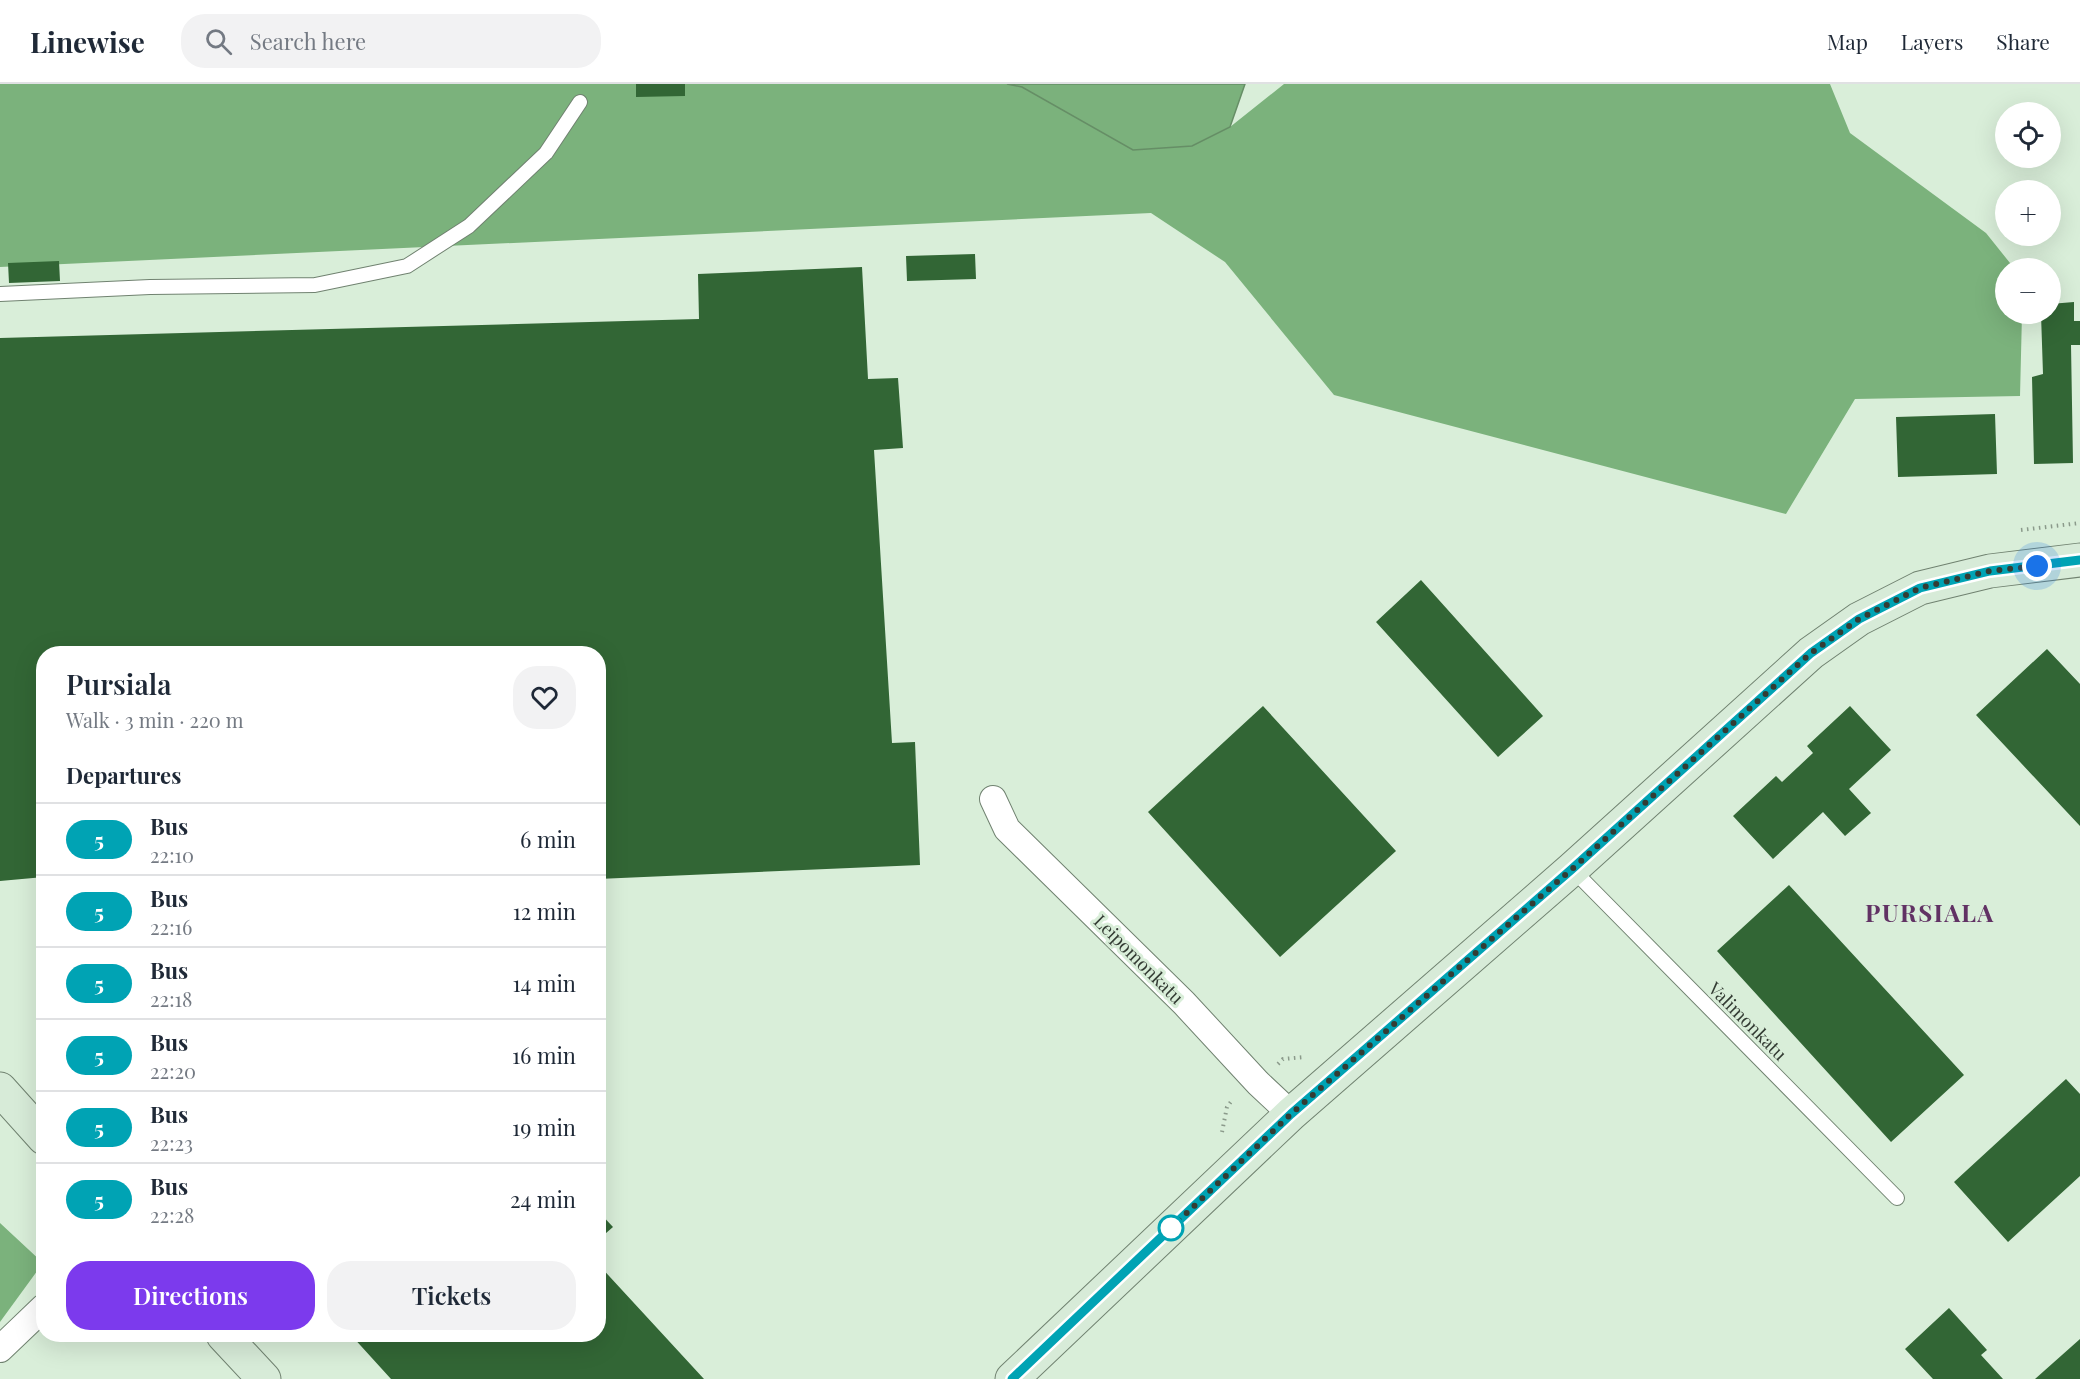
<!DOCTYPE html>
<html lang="en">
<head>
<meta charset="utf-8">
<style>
  :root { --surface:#fff; --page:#f2f2f3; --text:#1f2937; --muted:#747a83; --line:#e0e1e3; --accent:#7c3aed }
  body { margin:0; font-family:"Playfair Display",serif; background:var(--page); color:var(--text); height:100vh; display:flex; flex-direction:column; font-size:22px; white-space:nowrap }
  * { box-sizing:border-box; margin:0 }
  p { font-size:20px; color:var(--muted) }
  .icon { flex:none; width:33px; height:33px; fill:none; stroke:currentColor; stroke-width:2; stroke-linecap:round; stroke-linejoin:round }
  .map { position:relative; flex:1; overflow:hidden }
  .side { position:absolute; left:36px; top:562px; width:570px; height:696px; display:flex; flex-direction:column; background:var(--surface); border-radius:24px; box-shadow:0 6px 24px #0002 }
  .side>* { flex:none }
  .badge { padding:0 12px; border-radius:20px; font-size:21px; line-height:39px }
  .buttons { position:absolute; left:1995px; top:18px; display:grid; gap:12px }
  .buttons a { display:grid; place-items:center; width:66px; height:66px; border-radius:50%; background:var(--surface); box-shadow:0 6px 24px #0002; font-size:30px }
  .you { position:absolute; width:30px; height:30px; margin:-15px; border:4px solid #fff; border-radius:50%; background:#1a73e8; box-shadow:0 0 0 9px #1a73e833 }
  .map>.badge { position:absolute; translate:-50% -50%; box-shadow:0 0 0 3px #fff }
  h2 { padding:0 30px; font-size:22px; line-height:54px }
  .round { display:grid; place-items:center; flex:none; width:63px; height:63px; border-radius:24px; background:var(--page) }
  .overview { display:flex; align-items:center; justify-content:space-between; height:102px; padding:0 30px }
  h1 { font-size:28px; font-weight:600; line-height:45px }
  .primary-button { display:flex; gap:12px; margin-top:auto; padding:12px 30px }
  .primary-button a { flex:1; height:69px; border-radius:24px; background:var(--accent); color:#fff; font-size:24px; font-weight:600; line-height:69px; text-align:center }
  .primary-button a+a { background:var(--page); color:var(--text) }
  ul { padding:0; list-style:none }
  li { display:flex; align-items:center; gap:18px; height:72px; padding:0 30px; border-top:2px solid var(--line) }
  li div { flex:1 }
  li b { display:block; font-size:22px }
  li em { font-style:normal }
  li .badge { min-width:66px; font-weight:700; text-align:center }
  header { display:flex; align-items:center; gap:36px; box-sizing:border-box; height:84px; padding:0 30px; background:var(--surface); border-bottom:2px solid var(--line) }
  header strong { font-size:28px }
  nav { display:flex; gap:33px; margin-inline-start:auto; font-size:21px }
  .search { width:420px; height:54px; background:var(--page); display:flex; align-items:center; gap:15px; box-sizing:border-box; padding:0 21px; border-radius:24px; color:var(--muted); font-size:22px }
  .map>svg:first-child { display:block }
</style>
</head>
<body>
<header>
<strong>Linewise</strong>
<div class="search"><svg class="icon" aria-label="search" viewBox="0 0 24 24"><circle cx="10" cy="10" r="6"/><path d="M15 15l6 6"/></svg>Search here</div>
<nav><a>Map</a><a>Layers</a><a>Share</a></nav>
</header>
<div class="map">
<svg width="2080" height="1295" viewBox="0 0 2080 1295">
  <rect width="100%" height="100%" fill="#d9eed9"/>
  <path fill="#7bb27c" d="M0 0H1007L1230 43 1284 0H1830L1850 49 1986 149 2014 184H2006V230H2022L2020 312 1855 315 1786 430 1334 311 1225 178 1151 129 0 183Z
    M0 1139 43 1179 0 1238Z"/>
  <path fill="#7bb17c" stroke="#668e66" stroke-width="1.5" d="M1007 0H1245L1230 43 1192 62 1133 66 1022 3Z"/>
  <path fill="#326635" d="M636 0H685V12L636 13Z
    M975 170 976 195 907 197 906 172Z
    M59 177 60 197 9 199 8 179Z
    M862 183 868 295 898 294 903 364 874 366 892 659 915 658 920 781 598 795V570H44V793L0 797V254L699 235 698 190Z
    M2074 218V237H2080V261H2071L2073 379 2034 380 2032 293 2043 290 2041 230H2050V220Z
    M1995 330 1997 390 1898 393 1896 333Z
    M1421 496 1543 632 1498 673 1376 538Z
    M2047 565 2080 600V742L1976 631Z
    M1263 622 1396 767 1280 873 1148 728Z
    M1850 622 1891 666 1849 705 1871 729 1845 752 1823 728 1773 775 1733 732 1776 692 1782 698 1813 669 1807 662Z
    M1789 801 1964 991 1891 1058 1717 867Z
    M2066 995 2080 1010V1092L2008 1158 1954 1098Z
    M598 1127 613 1143 598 1156Z
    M598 1180 704 1295H391L351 1251H598Z
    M1949 1224 1987 1266 1981 1271 2003 1295H1933L1905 1265Z
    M2080 1255V1295H2035Z"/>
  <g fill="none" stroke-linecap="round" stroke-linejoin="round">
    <defs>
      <path id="lane" d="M0 210 150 203 315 201 407 182 469 142 546 69 580 18
        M1572 785 1897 1114"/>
      <path id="street" d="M993 715 1007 745 1184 919 1258 999 1291 1030
        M0 1265 44 1223"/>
      <path id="secondary" d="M0 1005 44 1054
        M223 1251 264 1295
        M1012 1295 1291 1030 1572 785 1811 569 1859 535 1920 504 1990 487 2080 476"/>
    </defs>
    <use href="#lane" stroke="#708270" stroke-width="16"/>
    <use href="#street" stroke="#708270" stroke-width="28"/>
    <use href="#secondary" stroke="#708270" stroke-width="35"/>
    <path stroke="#8b9a8b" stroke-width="4" stroke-dasharray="1.5 4.5" stroke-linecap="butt" d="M2021 446 2080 439
      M1278 980 1283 975 1305 973
      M1222 1048 1227 1023 1233 1015"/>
    <use href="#lane" stroke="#fff" stroke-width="14"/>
    <use href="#street" stroke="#fff" stroke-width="26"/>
    <use href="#secondary" stroke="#d7ebd8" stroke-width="33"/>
  </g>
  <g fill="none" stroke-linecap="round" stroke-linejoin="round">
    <defs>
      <path id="line" d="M1012 1295 1291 1030 1572 785 1811 569 1859 535 1920 504 1990 487 2080 476"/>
    </defs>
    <use href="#line" stroke="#fff" stroke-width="14"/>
    <use href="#line" stroke="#00a3b4" stroke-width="9"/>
    <path stroke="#343c34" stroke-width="6" stroke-dasharray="0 10.8" d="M1171 1144 1291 1030 1572 785 1811 569 1859 535 1920 504 1990 487 2037 482"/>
  </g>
  <circle fill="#fff" stroke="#00a3b4" stroke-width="3" cx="1171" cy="1144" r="12"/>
  <g text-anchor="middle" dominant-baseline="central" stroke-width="6" stroke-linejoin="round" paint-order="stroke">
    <g font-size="18" fill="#343c34" stroke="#d9eed9">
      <text transform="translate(1139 875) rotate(45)">Leipomonkatu</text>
      <text transform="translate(1748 937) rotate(45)">Valimonkatu</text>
    </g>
    <g font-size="24" font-weight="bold" letter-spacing="1.5" fill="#613264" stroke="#d9eed9">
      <text x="1930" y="828">PURSIALA</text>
    </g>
  </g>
</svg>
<div class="buttons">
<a><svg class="icon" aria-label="locate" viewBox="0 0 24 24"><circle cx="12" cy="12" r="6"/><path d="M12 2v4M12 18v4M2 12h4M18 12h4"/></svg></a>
<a>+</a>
<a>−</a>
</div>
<div class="you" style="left:2037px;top:482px"></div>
<section class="side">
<div class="overview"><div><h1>Pursiala</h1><p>Walk · 3 min · 220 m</p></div><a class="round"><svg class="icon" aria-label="heart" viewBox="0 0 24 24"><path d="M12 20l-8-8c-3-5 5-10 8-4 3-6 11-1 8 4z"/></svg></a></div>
<h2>Departures</h2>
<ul>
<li><span class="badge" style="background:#00a3b4;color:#fff">5</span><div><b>Bus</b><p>22:10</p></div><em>6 min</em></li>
<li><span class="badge" style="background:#00a3b4;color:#fff">5</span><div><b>Bus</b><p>22:16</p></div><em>12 min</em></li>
<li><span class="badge" style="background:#00a3b4;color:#fff">5</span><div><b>Bus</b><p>22:18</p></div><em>14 min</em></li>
<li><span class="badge" style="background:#00a3b4;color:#fff">5</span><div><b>Bus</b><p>22:20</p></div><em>16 min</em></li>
<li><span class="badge" style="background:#00a3b4;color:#fff">5</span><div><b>Bus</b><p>22:23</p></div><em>19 min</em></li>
<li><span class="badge" style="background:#00a3b4;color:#fff">5</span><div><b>Bus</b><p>22:28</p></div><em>24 min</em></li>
</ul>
<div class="primary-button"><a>Directions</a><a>Tickets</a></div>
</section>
</div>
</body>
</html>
